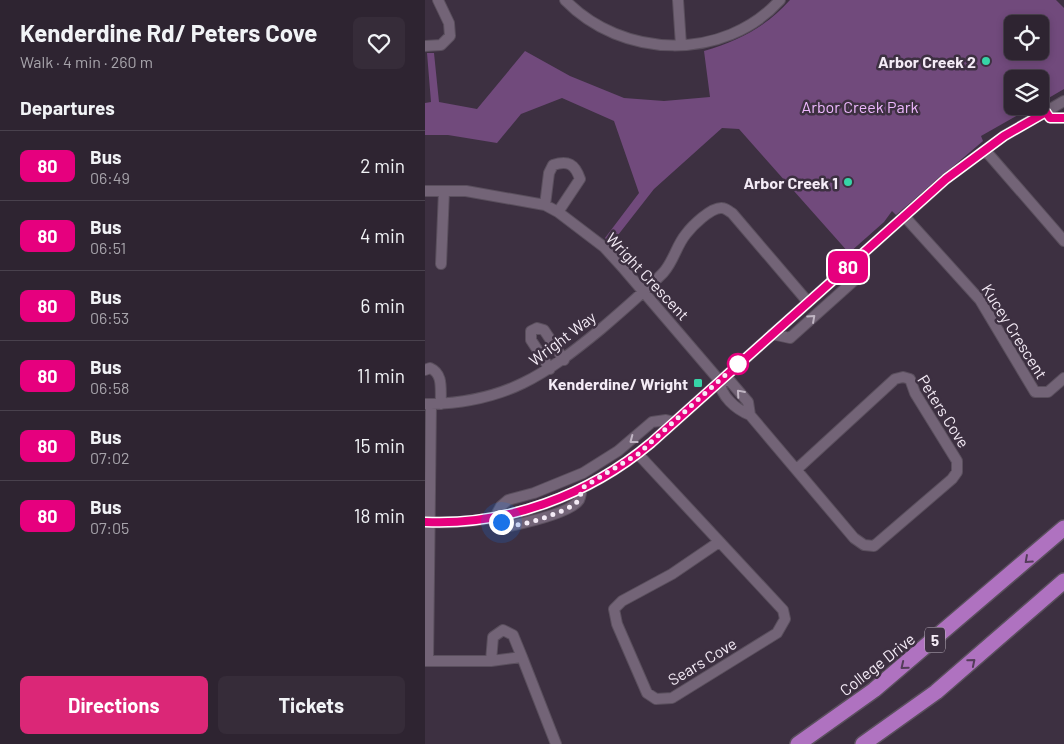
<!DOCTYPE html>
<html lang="en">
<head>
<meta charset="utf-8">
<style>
  :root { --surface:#2e2431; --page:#362c39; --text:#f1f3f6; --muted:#a7a4ab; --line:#49414d; --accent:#db2777 }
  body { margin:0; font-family:Barlow,sans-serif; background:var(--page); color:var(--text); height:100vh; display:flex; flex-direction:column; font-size:19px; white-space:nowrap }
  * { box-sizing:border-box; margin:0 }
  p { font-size:16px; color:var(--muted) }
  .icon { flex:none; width:28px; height:28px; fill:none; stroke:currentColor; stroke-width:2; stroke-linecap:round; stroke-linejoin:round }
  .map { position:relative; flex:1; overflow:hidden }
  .details { display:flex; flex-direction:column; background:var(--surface); width:425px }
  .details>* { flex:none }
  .badge { padding:0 10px; border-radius:8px; font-size:18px; line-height:32px }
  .controls { position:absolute; left:579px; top:15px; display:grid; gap:10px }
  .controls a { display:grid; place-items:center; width:45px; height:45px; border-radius:8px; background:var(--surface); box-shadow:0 2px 8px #0003,0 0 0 1px var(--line); font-size:25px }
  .you { position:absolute; width:25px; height:25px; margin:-12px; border:4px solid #fff; border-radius:50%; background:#1a73e8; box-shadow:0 0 0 8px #1a73e833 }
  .map>.badge { position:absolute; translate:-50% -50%; box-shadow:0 0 0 2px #fff }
  h2 { padding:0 20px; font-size:19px; line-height:45px }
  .round { display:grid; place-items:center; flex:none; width:52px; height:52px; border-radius:8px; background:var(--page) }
  .summary { display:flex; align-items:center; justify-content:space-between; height:85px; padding:0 20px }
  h1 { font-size:24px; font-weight:700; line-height:38px }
  .action { display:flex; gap:10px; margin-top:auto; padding:10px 20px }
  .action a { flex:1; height:58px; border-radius:8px; background:var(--accent); color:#fff; font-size:20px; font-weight:700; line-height:58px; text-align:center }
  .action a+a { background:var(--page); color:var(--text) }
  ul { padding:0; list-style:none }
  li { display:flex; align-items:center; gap:15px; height:70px; padding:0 20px; border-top:1px solid var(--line) }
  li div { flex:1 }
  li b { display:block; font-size:19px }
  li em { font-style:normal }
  li .badge { min-width:55px; font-weight:700; text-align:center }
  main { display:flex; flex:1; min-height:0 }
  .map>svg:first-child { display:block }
</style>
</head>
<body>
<main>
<section class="details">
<div class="summary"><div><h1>Kenderdine Rd/ Peters Cove</h1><p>Walk · 4 min · 260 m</p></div><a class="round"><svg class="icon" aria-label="heart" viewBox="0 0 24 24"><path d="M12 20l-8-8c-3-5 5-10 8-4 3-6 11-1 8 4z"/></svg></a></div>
<h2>Departures</h2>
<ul>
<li><span class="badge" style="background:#e6007e;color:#fff">80</span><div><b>Bus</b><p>06:49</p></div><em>2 min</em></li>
<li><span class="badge" style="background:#e6007e;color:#fff">80</span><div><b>Bus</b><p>06:51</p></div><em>4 min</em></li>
<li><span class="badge" style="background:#e6007e;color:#fff">80</span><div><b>Bus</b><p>06:53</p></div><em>6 min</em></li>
<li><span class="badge" style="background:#e6007e;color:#fff">80</span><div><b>Bus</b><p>06:58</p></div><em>11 min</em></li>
<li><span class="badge" style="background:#e6007e;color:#fff">80</span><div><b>Bus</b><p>07:02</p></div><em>15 min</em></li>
<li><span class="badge" style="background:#e6007e;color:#fff">80</span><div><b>Bus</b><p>07:05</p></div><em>18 min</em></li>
</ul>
<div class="action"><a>Directions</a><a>Tickets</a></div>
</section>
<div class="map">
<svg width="639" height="744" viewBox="0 0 639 744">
  <rect width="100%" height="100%" fill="#3d3041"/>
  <path fill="#714a7c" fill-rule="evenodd" d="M365 0H631L639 8V89L615 103V79H588V106H609L556 136 558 141 471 215 467 211 459 222 424 253 314 129 297 128 229 189 186 244 180 238 214 193 189 121 137 98 96 114 72 143 23 135H0V103L6 102 2 53H9L14 102 52 109 100 51 145 76 199 98 239 101 285 97 279 51C313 41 341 27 365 0ZM588 24H615V51H588Z"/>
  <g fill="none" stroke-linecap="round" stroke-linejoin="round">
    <defs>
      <path id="minor" d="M140 0C197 59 299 62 355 0
        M253 0 256 45
        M0 46 16 45 25 36 24 23 13 0
        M621 112 625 118H639
        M560 150 639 241
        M0 191H41L120 205 133 212 179 247 199 269 294 380
        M120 205 124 173 128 165C143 160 150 164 155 179L133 212
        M480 217 555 300 610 392H623L639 378
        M16 264 19 191
        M347 334 365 338 433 277 435 269 431 259
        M125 369 106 340V331L112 328 119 330 139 360
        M0 370 5 368C19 374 15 390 16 404
        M294 380C296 396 310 409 325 415L429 538 439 545 449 546 527 479 532 472V461L490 393 485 379 478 377 470 379 372 469
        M294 380 305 381 323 402 325 415
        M1 404H6L3 661
        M6 404C81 402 120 375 176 329 197 311 218 293 238 273 249 261 251 246 261 234 267 226 286 207 297 208 301 208 303 211 307 213L383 302
        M213 454 358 610 360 619 352 633 247 698 231 699 222 693 192 624 189 609 197 601 247 574 294 542
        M70 517 76 506 83 500 109 493 158 473 193 451 227 422 241 420 249 422
        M70 517 85 526C99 523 146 513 154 500 156 496 156 492 157 488
        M0 522C81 527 164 495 226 443L521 179 579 136 639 101
        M0 661H66L97 657 131 744
        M66 661 68 637 78 630 88 635 97 657"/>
      <path id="highway" d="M373 744 449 690 639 528
        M438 744 511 692 639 581"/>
    </defs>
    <use href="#minor" stroke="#5a4f5d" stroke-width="12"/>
    <use href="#highway" stroke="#5a4f5d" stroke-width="18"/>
    <use href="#minor" stroke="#736477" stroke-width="10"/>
    <use href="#highway" stroke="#af72c0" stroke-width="15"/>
  </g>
  <defs><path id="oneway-chevron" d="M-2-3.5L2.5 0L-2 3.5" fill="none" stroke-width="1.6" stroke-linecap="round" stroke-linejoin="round" transform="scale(1.25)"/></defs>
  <g stroke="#c0b5c3">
    <use href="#oneway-chevron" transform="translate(387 318) rotate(-42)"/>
    <use href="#oneway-chevron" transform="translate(315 393) rotate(-131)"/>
    <use href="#oneway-chevron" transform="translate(208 440) rotate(143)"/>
  </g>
  <g stroke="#543d5a">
    <use href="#oneway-chevron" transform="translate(603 560) rotate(138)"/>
    <use href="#oneway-chevron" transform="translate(547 662) rotate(-40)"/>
    <use href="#oneway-chevron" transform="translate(479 666) rotate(141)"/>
  </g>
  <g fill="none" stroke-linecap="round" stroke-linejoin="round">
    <defs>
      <path id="line" d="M0 522C81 526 164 495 226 443L521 179 579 136 621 112 625 118H639"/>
    </defs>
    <use href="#line" stroke="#fff" stroke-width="11"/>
    <use href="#line" stroke="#e6007e" stroke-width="8"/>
    <path stroke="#f4ebf6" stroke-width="5" stroke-dasharray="0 9" d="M76 522C79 523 81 525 83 525 95 528 142 511 151 503 155 499 156 493 157 488L213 454 318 359 313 364"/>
  </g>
  <g fill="#36d4a7" stroke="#3d3041" stroke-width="2">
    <circle cx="561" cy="61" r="5"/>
    <circle cx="423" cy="182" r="5"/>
    <rect x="268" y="378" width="10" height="10" rx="2.5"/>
  </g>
  <circle fill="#fff" stroke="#e6007e" stroke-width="2.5" cx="313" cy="364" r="10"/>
  <g text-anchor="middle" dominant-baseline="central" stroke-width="5" stroke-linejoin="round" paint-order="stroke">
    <rect fill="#3d3041" stroke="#bdb3c0" stroke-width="1" x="500" y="627.5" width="20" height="25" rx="4"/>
    <g font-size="15" font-weight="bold" fill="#f4ebf6">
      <text x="510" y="640">5</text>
    </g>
    <g font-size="16" font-weight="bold" fill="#f4ebf6" stroke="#3d3041" text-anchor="end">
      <text x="551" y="61">Arbor Creek 2</text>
      <text x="413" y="182">Arbor Creek 1</text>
      <text x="263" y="383">Kenderdine/ Wright</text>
    </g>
    <g font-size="16" fill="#eeb8fe" stroke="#3d3041">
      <text x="435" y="106">Arbor Creek Park</text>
    </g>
    <g font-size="16" fill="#f4ebf6" stroke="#3d3041">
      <text transform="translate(223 276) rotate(47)">Wright Crescent</text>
      <text transform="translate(590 331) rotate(58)">Kucey Crescent</text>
      <text transform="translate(137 338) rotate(-37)">Wright Way</text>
      <text transform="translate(519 411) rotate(58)">Peters Cove</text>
      <text transform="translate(277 661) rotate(-31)">Sears Cove</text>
      <text transform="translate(452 664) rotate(-38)">College Drive</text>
    </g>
  </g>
</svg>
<div class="controls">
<a><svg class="icon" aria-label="locate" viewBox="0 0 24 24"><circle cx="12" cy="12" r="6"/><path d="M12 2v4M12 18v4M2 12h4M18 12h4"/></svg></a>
<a><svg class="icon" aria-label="layers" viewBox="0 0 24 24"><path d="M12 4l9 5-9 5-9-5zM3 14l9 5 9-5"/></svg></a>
</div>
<div class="you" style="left:76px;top:522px"></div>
<b class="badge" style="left:423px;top:267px;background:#e6007e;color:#fff">80</b>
</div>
</main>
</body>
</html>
